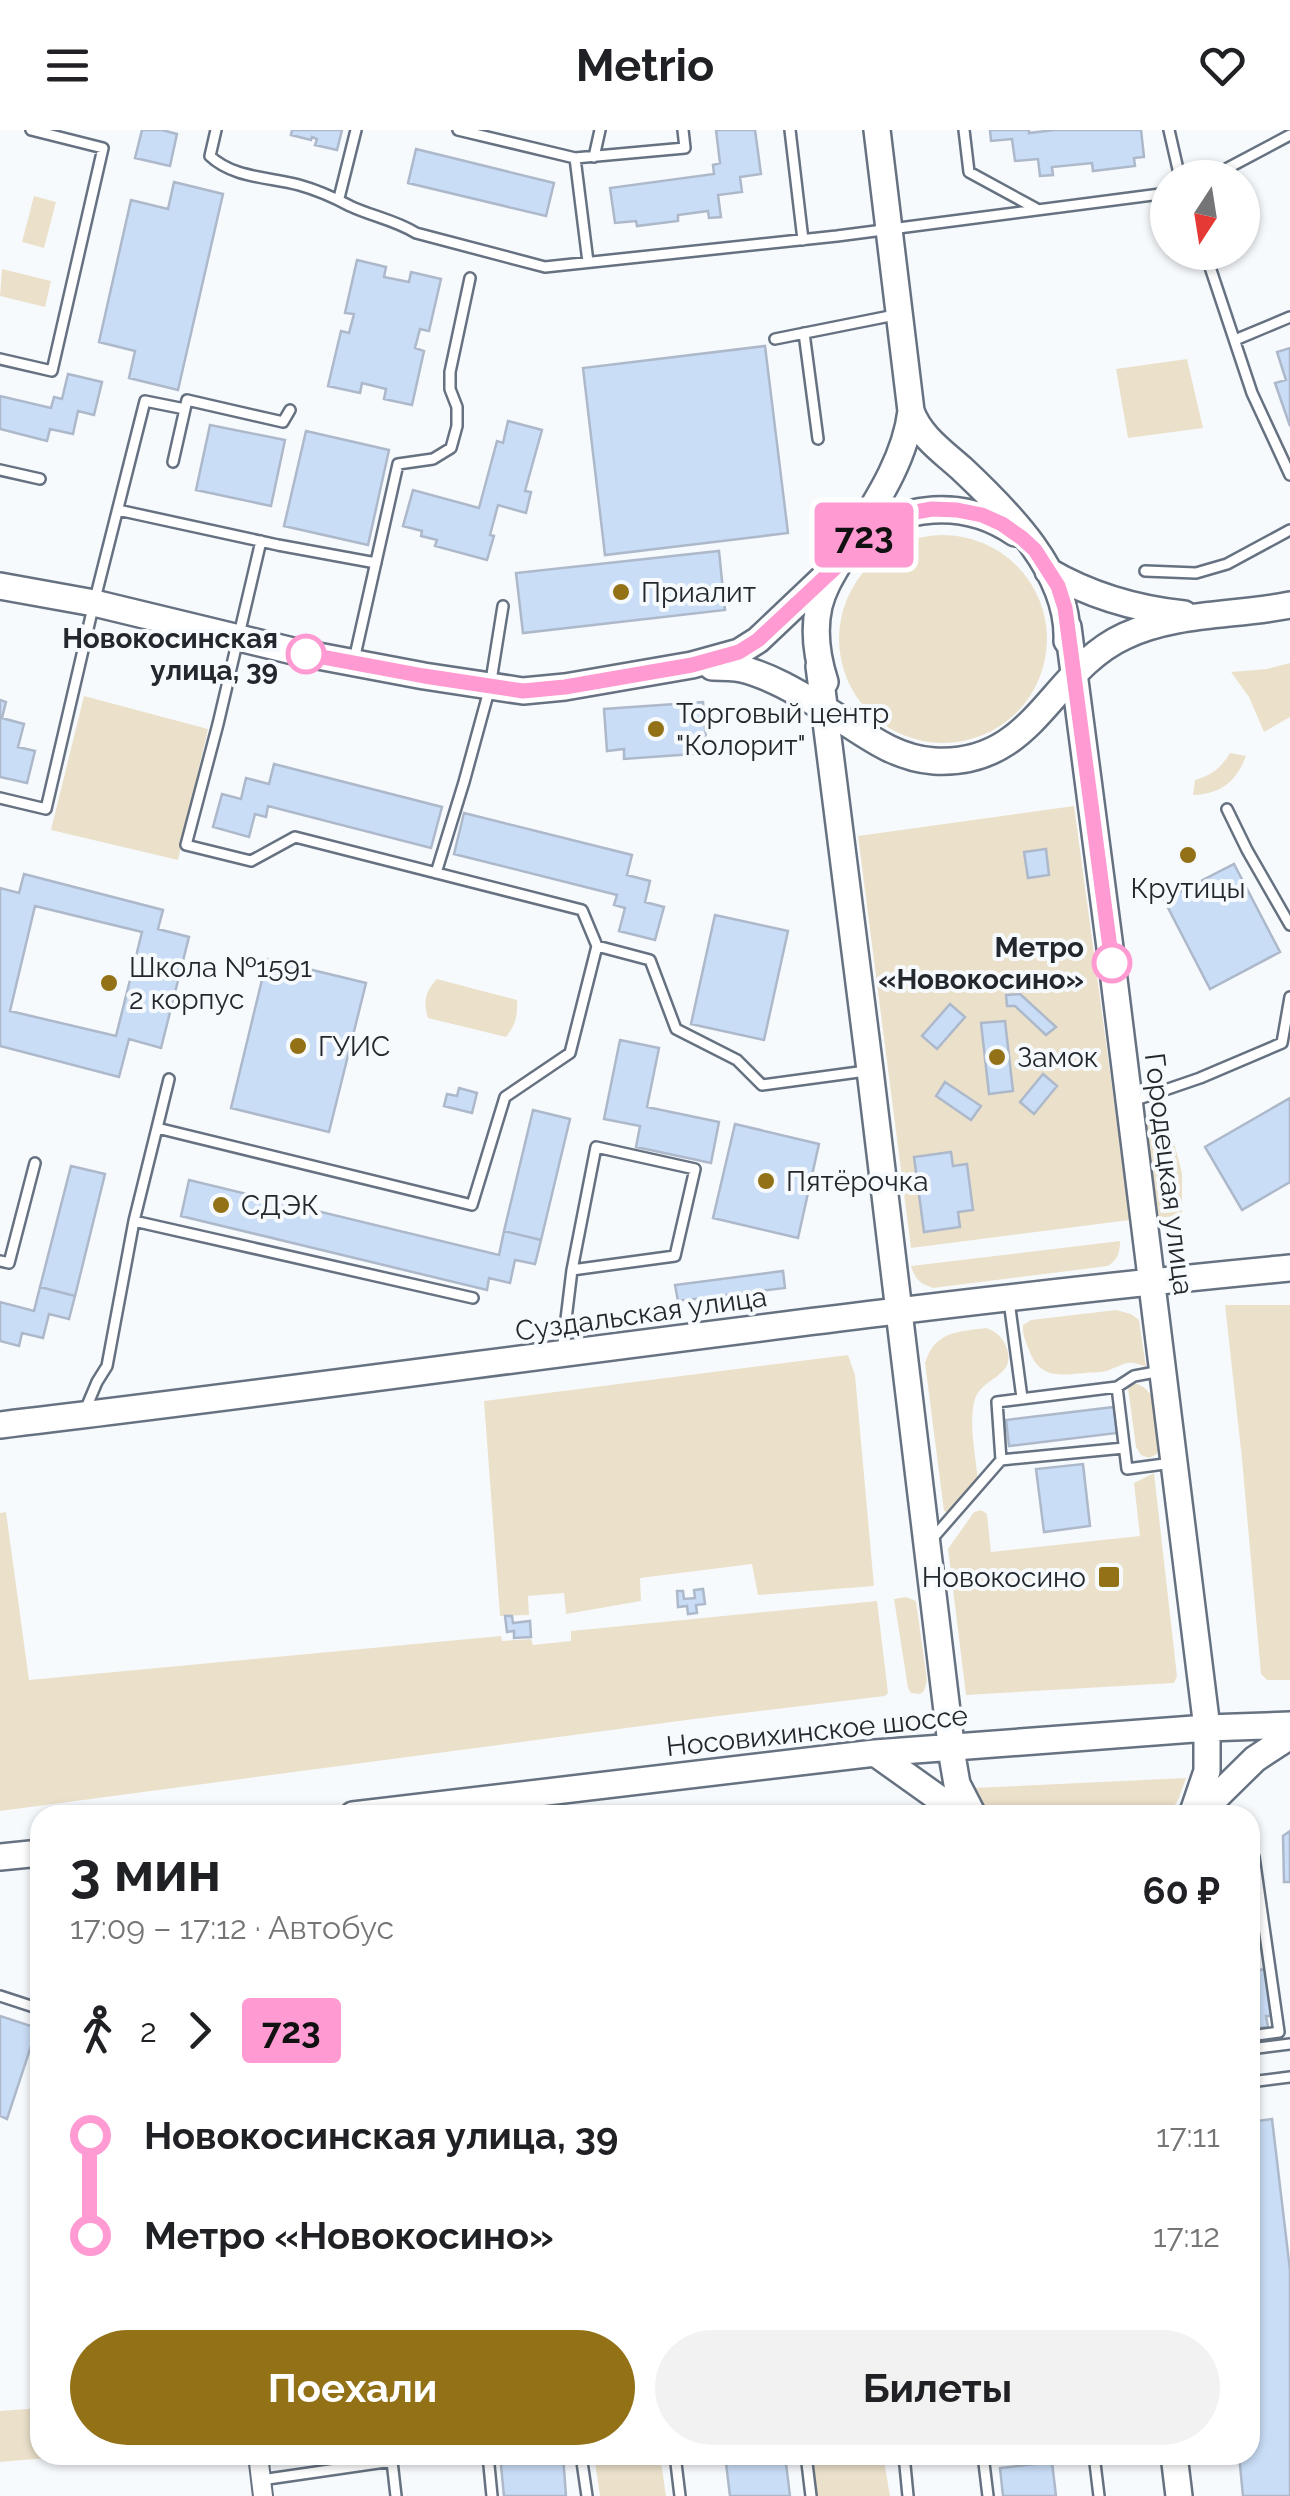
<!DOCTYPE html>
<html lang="ru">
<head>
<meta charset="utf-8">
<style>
  :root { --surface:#fff; --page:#f2f2f2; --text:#202124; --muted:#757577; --accent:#927117 }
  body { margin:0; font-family:Raleway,sans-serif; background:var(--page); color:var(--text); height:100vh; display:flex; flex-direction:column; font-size:38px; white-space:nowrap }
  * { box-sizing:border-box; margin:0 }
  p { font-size:32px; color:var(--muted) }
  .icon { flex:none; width:55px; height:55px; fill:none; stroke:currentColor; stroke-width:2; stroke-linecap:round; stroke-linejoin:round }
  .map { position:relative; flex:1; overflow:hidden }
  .side { position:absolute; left:30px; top:1675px; width:1230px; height:660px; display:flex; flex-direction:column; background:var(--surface); border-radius:30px; box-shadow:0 2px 8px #0004 }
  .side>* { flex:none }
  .badge { padding:0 20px; border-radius:8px; font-size:35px; line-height:65px }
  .needle { width:65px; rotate:192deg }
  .buttons { position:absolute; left:1150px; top:30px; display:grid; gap:20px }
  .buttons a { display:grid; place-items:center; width:110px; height:110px; border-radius:50%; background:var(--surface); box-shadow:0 2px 8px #0004; font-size:50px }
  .map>.badge { position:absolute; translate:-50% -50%; box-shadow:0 0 0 5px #fff }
  .legs { display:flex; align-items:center; gap:15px; height:110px; padding:0 40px; font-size:32px }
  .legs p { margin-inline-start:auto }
  .head { display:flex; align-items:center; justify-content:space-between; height:170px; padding:0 40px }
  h1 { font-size:55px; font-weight:700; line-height:75px }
  .cta { display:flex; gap:20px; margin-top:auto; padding:20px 40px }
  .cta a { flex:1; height:115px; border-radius:60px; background:var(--accent); color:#fff; font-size:40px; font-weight:700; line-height:115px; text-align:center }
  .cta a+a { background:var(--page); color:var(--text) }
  ul { padding:0 40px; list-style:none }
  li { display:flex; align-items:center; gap:35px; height:100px; font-size:38px }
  li i { display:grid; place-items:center; width:15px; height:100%; margin:0 12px; background:currentColor }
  li i::after { content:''; width:25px; height:25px; margin:-12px; border:8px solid; border-radius:50%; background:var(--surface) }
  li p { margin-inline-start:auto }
  li:first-child i { background:linear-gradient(#0000 50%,currentColor 0) }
  li:last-child i { background:linear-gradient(currentColor 50%,#0000 0) }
  header { display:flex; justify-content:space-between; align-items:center; height:130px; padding:0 40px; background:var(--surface); font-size:45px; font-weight:700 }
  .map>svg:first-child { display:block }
</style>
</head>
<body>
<header><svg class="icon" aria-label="menu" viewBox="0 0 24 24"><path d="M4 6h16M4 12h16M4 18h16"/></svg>Metrio<svg class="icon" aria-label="heart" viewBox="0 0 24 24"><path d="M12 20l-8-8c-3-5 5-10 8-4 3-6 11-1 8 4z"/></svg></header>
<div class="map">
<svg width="1290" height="2366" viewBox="0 0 1290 2366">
  <rect width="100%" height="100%" fill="#f7fafd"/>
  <path fill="#ebe1cb" d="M34 66 56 72 44 118 22 112Z
    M2 139 51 151 45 177 0 166Z
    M1187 229 1203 298 1128 308 1116 239Z
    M839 509a104 104 0 1 1 208 0a104 104 0 1 1-208 0Z
    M1290 533V587L1264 602 1249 567 1231 542 1267 539Z
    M84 566 208 599 178 730 51 700Z
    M1230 623 1246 626C1236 652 1221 664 1193 665L1195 650C1212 645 1220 639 1230 623Z
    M1074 676 1130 1090 911 1118 858 706Z
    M437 849 517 870C518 886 515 896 506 907L428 888C423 872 425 861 437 849Z
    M1160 980 1166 982 1182 1043V1085L1159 1088 1145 990 1148 985Z
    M1120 1111C1120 1123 1118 1129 1108 1136L933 1158C920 1154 915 1149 911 1136Z
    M1225 1175H1290V1550H1267L1261 1544 1242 1329Z
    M1116 1180 1131 1184 1139 1190 1146 1237C1126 1229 1126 1234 1109 1240 1103 1243 1093 1242 1085 1243 1062 1245 1042 1249 1031 1225 1027 1214 1022 1206 1023 1195L1031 1190Z
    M986 1198C997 1202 1003 1207 1007 1219 1016 1247 982 1247 975 1269 968 1291 976 1328 978 1351L949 1383 944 1381 925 1233C935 1201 957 1202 986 1198Z
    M848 1225 855 1245 874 1456 758 1465 752 1434 640 1448 641 1471 566 1484 564 1463 528 1466 529 1485 500 1486 484 1271Z
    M1133 1253C1161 1258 1157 1294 1159 1317L1157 1324 1149 1328 1141 1325 1136 1317 1128 1258Z
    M1154 1343 1177 1546 1174 1553 966 1565 948 1419 974 1382 981 1380 987 1384 991 1422 1140 1406 1134 1353Z
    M6 1382 29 1550 501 1506 502 1511 531 1509 533 1515 571 1511V1501L877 1471 888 1563 885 1566 694 1589 0 1681V1383Z
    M906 1467 916 1471 927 1550 924 1561 920 1564 911 1563 908 1558 894 1469Z
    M1186 1648 1179 1668 1169 1685H988L973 1658Z
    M40 2278V2325H84L0 2332V2281Z
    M594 2325H660L666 2366H600Z
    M811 2325H883L890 2366H816Z"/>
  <path fill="#c9ddf6" stroke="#adb9ca" stroke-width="2.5" fill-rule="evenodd" d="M142 0H162L177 4 170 36 135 28Z
    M292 0H342L337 20 315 15 317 9 312 7 311 10 291 5Z
    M716 0H755L761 44 740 47 742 62 718 65 721 87 709 88 708 81 678 85V91L637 96 636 91 615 93 610 58 714 44 713 35 720 33Z
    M990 0H1029V3L1054 0H1141L1144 27 1134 28 1135 36 1093 41 1092 33 1052 37 1053 45 1040 46 1038 29 1015 31 1012 9 991 11Z
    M416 19 554 53 546 86 408 53Z
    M174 52 223 64 178 260 129 248 135 221 99 212 131 70 168 79Z
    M357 130 386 137 384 147 409 152 411 142 441 149 429 201 420 199 415 218 424 221 412 275 384 269 386 259 362 253 360 263 328 256 341 201 349 203 354 184 345 183Z
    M765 216 788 403 605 425 583 238Z
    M1290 218V296L1275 253 1286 250 1277 222Z
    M68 244 102 252 94 285 78 281 73 304 50 299 47 311 0 299V266L51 278 54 267 62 269Z
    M508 291 542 300 525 361 531 362 526 383 498 375 490 405 494 406 487 430 435 416 437 410 421 406 422 401 403 396 413 360 479 378 497 311 503 313Z
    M210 295 285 310 271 376 196 360Z
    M306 301 389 320 368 415 284 396Z
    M719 421 725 480 523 503 516 443Z
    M0 570 6 572 2 588 24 594 18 617 35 621 27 653 0 647Z
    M703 572 707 623 624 629V619L607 621 604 579Z
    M274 634 442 677 431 718 268 676 266 687 255 684 249 707 213 697 222 664 241 669 246 648 269 654Z
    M464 683 632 725 627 745 650 751 645 772 664 777 655 810 619 801 625 778 614 775 617 765 454 724Z
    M1046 719 1049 745 1028 748 1024 722Z
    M1234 734 1280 822 1210 859 1164 770Z
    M24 744 163 780 158 799 189 807 161 918 129 909 119 947 0 916V758L19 763ZM35 776 142 802 116 906 10 881Z
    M715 785 788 801 764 910 691 894Z
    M267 829 366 853 329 1002 231 978Z
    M1020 864 1056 897 1046 905 1015 876H1007L1006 865Z
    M950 874 965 887 937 919 922 906Z
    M1005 891 1013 961 989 964 981 893Z
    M620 910 659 918 647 977 719 992 711 1033 636 1017 640 996 604 989Z
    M1043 944 1057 956 1034 984 1020 972Z
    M945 952 981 976 971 990 936 966Z
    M459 958 477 963 472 983 444 976 447 964 457 966Z
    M1290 968V1052L1242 1080 1205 1017Z
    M533 980 570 989 541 1110 504 1101Z
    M735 994 819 1014 798 1108 713 1088Z
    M951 1022 953 1036 967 1034 973 1080 958 1082 960 1097 924 1102 914 1027Z
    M71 1036 105 1044 75 1166 40 1157Z
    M189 1050 499 1125 504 1101 541 1110 535 1134 515 1130 510 1153 489 1148 487 1160 181 1086Z
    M783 1141 785 1158 678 1171 675 1155Z
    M40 1157 75 1166 69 1189 49 1184 43 1208 22 1203 19 1216 0 1211V1172L34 1181Z
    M1114 1277 1117 1303 1009 1316 1006 1290Z
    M1083 1334 1090 1396 1044 1402 1036 1339Z
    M703 1459 705 1474 696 1475 697 1483 688 1484 687 1476 678 1477 677 1461H683L684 1469 695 1468 694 1460Z
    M505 1486H512L513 1493 530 1491 531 1507 514 1508V1501L507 1502Z
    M1290 1701V1752H1284L1283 1706Z
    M1257 1825 1259 1840 1266 1839 1272 1886H1266L1268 1897 1250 1899V1826Z
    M0 1886 37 1898 7 1989 0 1986Z
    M1272 1989 1290 2140V2366H1243L1239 2325H1250V1992Z
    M500 2325H563L566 2366H504Z
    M725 2325H785L790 2366H730Z
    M1052 2332 1056 2366H1003L1000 2338Z"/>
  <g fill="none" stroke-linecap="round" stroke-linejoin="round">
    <defs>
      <path id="lane" d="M216 0 210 26C233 48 269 47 299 55 317 60 333 67 350 76 371 86 395 90 416 103L545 137 837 106 1168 63
        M458 0 575 28
        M790 0 803 110
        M964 0 969 42 1035 78
        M1169 0 1180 48
        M594 27 600 0
        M1209 48 1290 5
        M339 68 356 0
        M1205 122 1252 263 1290 345
        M588 132 575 28 685 18 683 0
        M804 203 818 309
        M775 209 895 185
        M1235 210 1290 187
        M0 229 52 241 103 18 31 0
        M185 279 187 270 283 292 290 280
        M0 340 40 349
        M118 380 278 415 376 433
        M1145 441 1196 443 1227 434 1290 400
        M354 530 398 334 433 329 451 318 457 296V277L450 259V242L470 148
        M0 668 46 679 94 473 145 271 185 279 173 332
        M1227 679 1247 720 1290 795
        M436 743 464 652 490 557 503 476
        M597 816 650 830 676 899 737 930 762 955 866 941
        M1133 971 1200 948 1282 913 1290 867
        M157 998 169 949
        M134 1091 473 1168
        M0 1131 9 1133 35 1033
        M1009 1171 1022 1268
        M562 1222 572 1140 596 1017 695 1039 675 1126 572 1140
        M1117 1257 1127 1339 1172 1333
        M86 1278 97 1252 107 1236 134 1091 157 998 472 1075 505 967 570 923 597 816 582 780 295 707 251 731 186 715 218 594 261 411
        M1001 1330 997 1272 1117 1257 1134 1246 1161 1241
        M933 1408 1001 1330 1124 1318
        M1250 1726 1254 1727 1279 1902 1250 1906
        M0 1866 40 1879
        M1250 1919 1290 1914
        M1250 1952 1290 1947
        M488 2325 492 2366
        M581 2325 587 2366
        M675 2325 680 2366
        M806 2325 811 2366
        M904 2325 908 2366
        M983 2325 988 2366
        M1094 2325 1099 2366
        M392 2331 396 2366
        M261 2350 392 2331 398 2325"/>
      <path id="street" d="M258 2325 263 2366"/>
      <path id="secondary" d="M877 0 911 281C919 305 943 322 961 338 1008 382 1070 443 1067 511
        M855 414C899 372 966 369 1015 403
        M1048 441C1089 465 1137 479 1184 484
        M0 456 94 473 297 522 424 546 523 561 565 557 692 535 739 522 758 510 835 437
        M1068 497 1112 833 1207 1598V1641L1192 1685
        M819 536 870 940 953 1631 957 1654 973 1685
        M712 537C722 537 733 537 742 539 771 546 800 564 825 579 860 600 891 628 934 631 1035 637 1050 540 1125 506 1176 482 1236 486 1290 475
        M825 552C817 527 813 502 819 476 824 455 836 439 846 421 872 378 905 332 911 281
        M0 1295C430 1244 859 1179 1290 1138
        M875 1623 962 1685
        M353 1685 875 1623 1207 1598 1290 1595
        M1198 1685 1255 1629 1290 1606
        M0 1727 40 1723
        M1174 2325 1179 2366"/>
    </defs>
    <use href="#lane" stroke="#667281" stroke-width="14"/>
    <use href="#street" stroke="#667281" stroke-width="22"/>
    <use href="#secondary" stroke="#667281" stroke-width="30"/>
    <use href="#lane" stroke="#fff" stroke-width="9"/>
    <use href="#street" stroke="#fff" stroke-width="18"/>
    <use href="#secondary" stroke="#fff" stroke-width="25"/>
  </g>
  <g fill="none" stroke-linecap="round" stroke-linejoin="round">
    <defs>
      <path id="line-1" d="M306 524 424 546 523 561 565 557 692 535 739 522 758 510 836 437 858 410 873 399 910 383 932 379 957 380 982 385 1002 394 1022 408 1035 420 1058 456 1065 478 1112 833"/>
    </defs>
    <use href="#line-1" stroke="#fff" stroke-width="22"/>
    <use href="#line-1" stroke="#ff9ad2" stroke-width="15"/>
  </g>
  <g fill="#927117" stroke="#f7fafd" stroke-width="4">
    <circle cx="621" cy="462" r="10"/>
    <circle cx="656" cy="599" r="10"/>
    <circle cx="1188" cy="725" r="10"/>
    <circle cx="109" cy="853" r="10"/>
    <circle cx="298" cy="916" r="10"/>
    <circle cx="997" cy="927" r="10"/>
    <circle cx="766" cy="1051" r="10"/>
    <circle cx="221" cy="1075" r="10"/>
    <rect x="1097" y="1435" width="24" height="24" rx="5"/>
  </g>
  <g fill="#fff" stroke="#ff9ad2" stroke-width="5">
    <circle cx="306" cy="524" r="18"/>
    <circle cx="1112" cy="833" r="18"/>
  </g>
  <g text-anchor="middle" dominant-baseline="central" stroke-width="8" stroke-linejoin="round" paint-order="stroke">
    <g font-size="28" fill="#23282e" stroke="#f7fafd" text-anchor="start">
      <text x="641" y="462">Приалит</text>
      <text x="676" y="583">Торговый центр<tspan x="676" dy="32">"Колорит"</tspan></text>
      <text x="1188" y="758" text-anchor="middle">Крутицы</text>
      <text x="129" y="837">Школа №1591<tspan x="129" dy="32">2 корпус</tspan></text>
      <text x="318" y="916">ГУИС</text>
      <text x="1017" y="927">Замок</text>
      <text x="786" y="1051">Пятёрочка</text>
      <text x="241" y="1075">СДЭК</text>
      <text x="1086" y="1447" text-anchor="end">Новокосино</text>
    </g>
    <g font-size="28" font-weight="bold" fill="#23282e" stroke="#f7fafd" text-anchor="end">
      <text x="278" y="508">Новокосинская<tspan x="278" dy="32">улица, 39</tspan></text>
      <text x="1084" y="817">Метро<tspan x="1084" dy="32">«Новокосино»</tspan></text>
    </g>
    <g font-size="28" fill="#23282e" stroke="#f7fafd">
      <text transform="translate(1169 1044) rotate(83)">Городецкая улица</text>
      <text transform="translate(641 1184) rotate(-8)">Суздальская улица</text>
      <text transform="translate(817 1601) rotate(-6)">Носовихинское шоссе</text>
    </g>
  </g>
</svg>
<div class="buttons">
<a><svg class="needle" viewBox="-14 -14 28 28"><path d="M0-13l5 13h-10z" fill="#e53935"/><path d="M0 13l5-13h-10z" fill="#757577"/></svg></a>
</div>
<b class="badge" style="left:864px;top:405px;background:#ff9ad2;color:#111">723</b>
<section class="side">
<div class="head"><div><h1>3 мин</h1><p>17:09 – 17:12 · Автобус</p></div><b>60 ₽</b></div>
<div class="legs"><svg class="icon" aria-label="walk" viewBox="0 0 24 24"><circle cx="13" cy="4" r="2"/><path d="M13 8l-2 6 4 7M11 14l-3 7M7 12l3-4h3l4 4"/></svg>2<svg class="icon" aria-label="forward" viewBox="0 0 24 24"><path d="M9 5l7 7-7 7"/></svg><b class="badge" style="background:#ff9ad2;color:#111">723</b></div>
<ul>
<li><i style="color:#ff9ad2"></i><b>Новокосинская улица, 39</b><p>17:11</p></li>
<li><i style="color:#ff9ad2"></i><b>Метро «Новокосино»</b><p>17:12</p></li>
</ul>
<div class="cta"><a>Поехали</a><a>Билеты</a></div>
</section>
</div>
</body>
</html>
